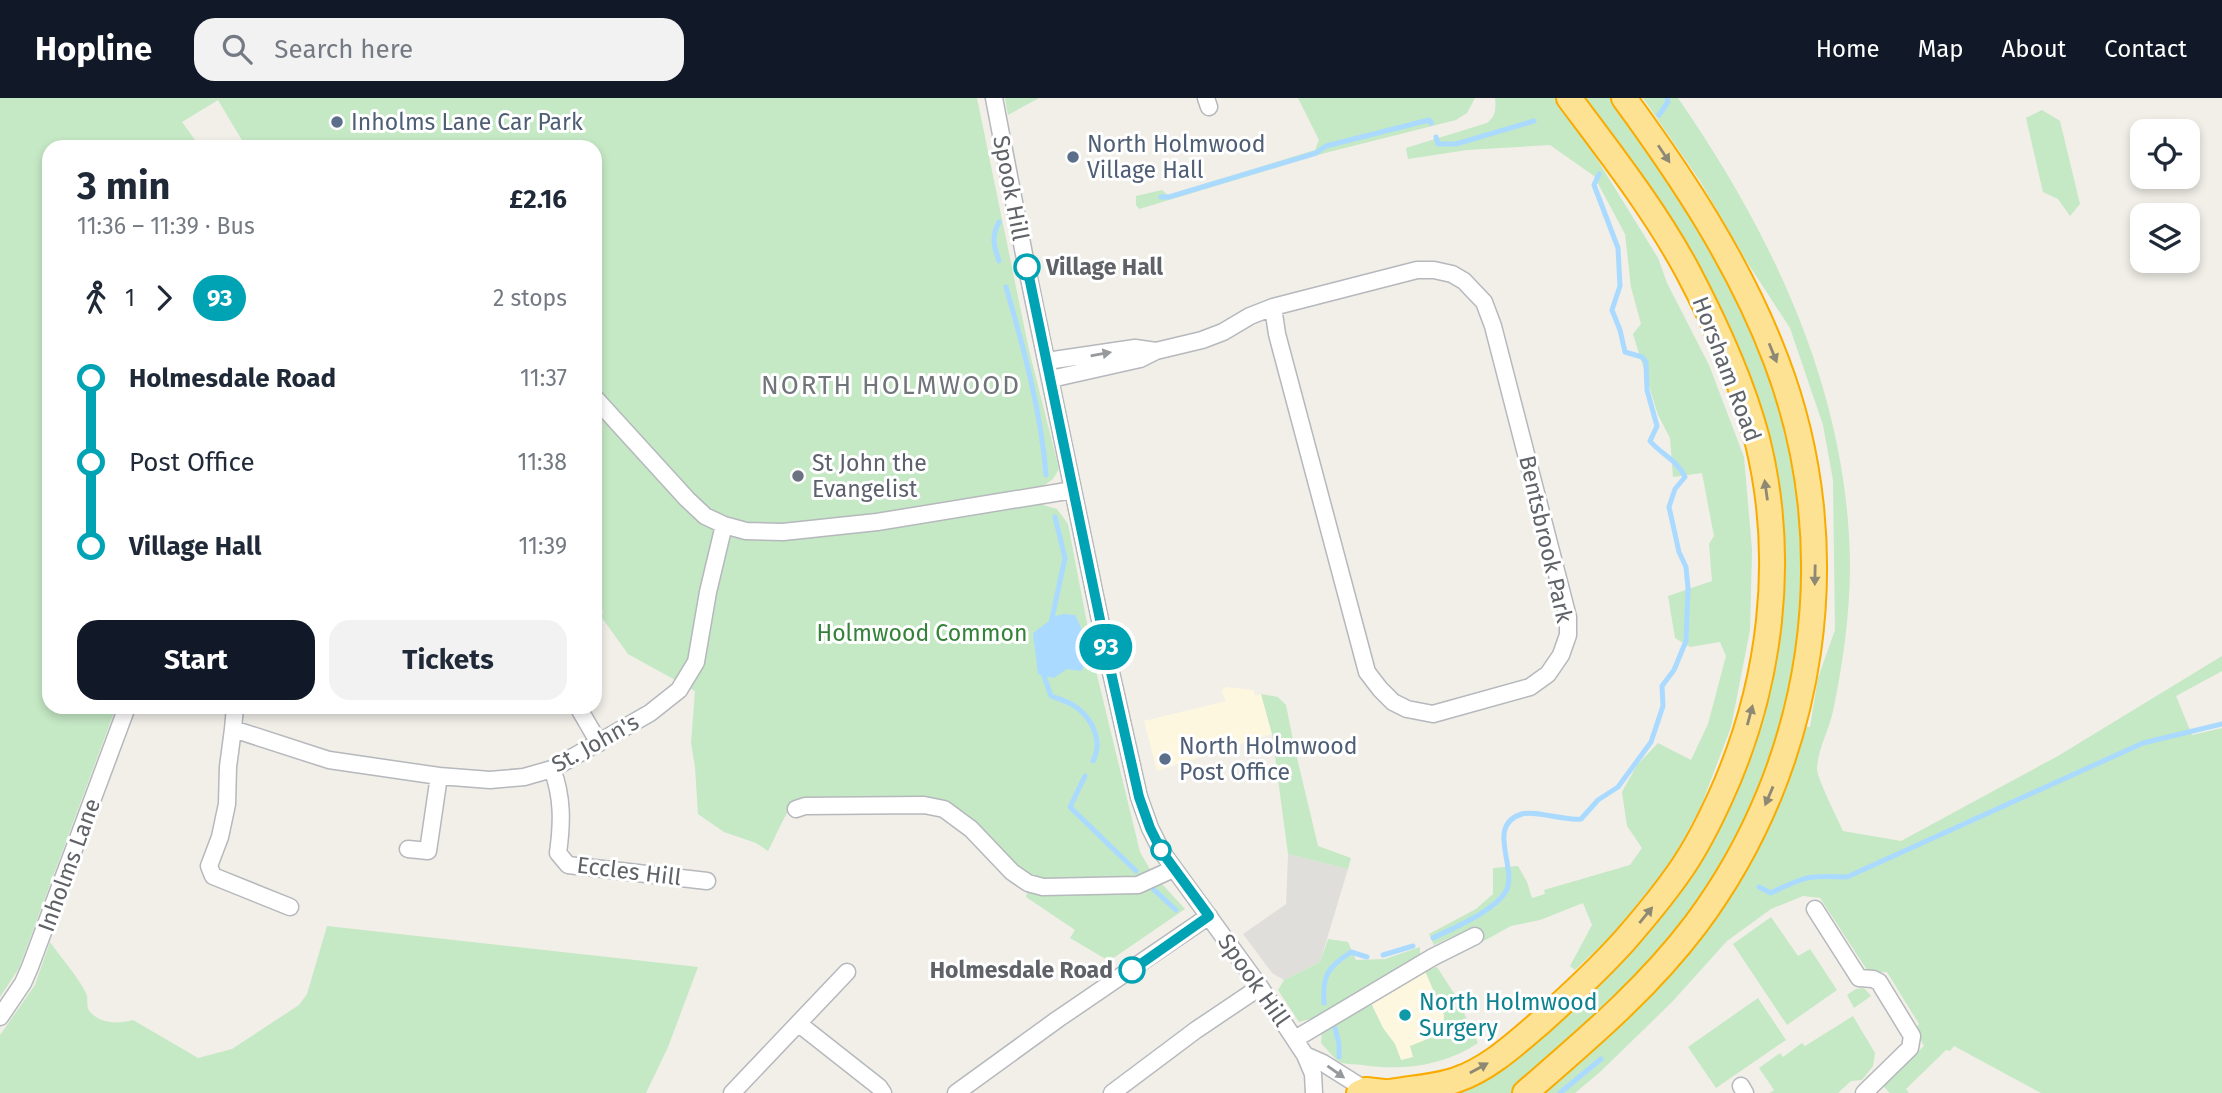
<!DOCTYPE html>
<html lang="en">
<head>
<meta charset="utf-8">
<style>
  :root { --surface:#fff; --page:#f2f2f3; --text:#1f2937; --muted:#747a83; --accent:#111827 }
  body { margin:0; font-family:"Fira Sans",sans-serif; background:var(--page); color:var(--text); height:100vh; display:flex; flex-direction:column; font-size:26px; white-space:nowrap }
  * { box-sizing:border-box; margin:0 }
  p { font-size:23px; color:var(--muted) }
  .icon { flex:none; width:38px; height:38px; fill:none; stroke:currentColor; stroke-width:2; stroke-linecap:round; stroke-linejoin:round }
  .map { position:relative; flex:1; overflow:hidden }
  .drawer { position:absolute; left:42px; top:42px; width:560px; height:574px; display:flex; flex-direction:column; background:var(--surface); border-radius:21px; box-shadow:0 4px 10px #0003 }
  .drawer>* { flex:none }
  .badge { padding:0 14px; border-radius:23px; font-size:24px; line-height:46px }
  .fabs { position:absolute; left:2130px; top:21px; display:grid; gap:14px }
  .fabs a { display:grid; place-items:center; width:70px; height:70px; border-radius:14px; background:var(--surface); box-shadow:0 4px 10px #0003; font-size:35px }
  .map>.badge { position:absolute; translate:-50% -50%; box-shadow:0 0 0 4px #fff }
  .legs { display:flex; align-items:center; gap:10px; height:77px; padding:0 35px; font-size:23px }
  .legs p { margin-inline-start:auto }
  .summary { display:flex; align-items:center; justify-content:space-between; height:119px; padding:0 35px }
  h1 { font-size:38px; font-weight:700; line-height:52px }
  .button { display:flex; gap:14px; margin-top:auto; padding:14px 35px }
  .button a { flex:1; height:80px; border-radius:21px; background:var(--accent); color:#fff; font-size:28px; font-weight:700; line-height:80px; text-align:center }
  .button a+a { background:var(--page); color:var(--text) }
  ul { padding:0 35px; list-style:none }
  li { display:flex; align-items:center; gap:24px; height:84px; font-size:26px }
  li i { display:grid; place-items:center; width:10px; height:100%; margin:0 9px; background:currentColor }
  li i::after { content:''; width:18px; height:18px; margin:-9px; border:5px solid; border-radius:50%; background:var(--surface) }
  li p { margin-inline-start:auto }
  li:first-child i { background:linear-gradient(#0000 50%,currentColor 0) }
  li:last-child i { background:linear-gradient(currentColor 50%,#0000 0) }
  header { display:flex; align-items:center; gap:42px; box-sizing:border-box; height:98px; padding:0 35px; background:var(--accent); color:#fff }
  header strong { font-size:33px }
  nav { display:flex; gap:38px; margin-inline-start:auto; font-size:24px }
  .search { width:490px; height:63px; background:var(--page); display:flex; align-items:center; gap:18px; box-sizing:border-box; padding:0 24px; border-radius:21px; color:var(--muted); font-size:26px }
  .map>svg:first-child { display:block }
</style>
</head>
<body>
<header>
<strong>Hopline</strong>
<div class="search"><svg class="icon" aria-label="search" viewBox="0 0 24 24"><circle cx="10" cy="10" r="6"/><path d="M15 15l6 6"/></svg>Search here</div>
<nav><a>Home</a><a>Map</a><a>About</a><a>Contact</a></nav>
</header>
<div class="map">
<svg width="2222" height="995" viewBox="0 0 2222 995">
  <rect width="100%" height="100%" fill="#f1efe8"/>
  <path fill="#fef7e0" d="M1227 589 1253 592 1255 598 1261 596 1272 636 1157 673 1144 623 1226 603 1221 593Z
    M1430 870 1449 902 1447 961 1401 963 1395 946 1383 930 1371 905Z"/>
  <path fill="#e0deda" d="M1288 756 1348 771 1320 864 1284 882 1272 875 1243 836 1286 806Z"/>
  <path fill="#c5e8c5" d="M0 0H977L1029 252 1059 371 1053 381 1039 391 1043 407 1057 411 1068 426 1097 577 1140 754 1152 775 1185 811 1109 863 1070 840 1075 832 1026 799 1032 778C1001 760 982 727 953 707 934 694 822 706 793 708 784 716 775 741 768 753L756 745 724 734 698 716 695 669 691 645 695 593 628 556 600 517 603 515 595 485V49H246L218 2 182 24 200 49H49V609H116L19 870 0 899Z
    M1005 0H1039L1008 17Z
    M1298 0H1475L1467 15 1456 22 1325 55 1139 111 1136 107V98L1162 92 1168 97 1315 52 1319 42Z
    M1495 0H1556L1579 32 1658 160 1667 185 1709 267 1744 359 1752 452 1750 532 1731 629 1701 708 1671 764 1612 837 1575 872 1570 868 1592 827 1583 805 1540 822 1511 828 1482 844 1475 828 1434 847 1429 836 1476 811 1493 796V770L1518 768 1527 784 1532 800 1545 796 1544 792 1630 767 1642 750 1627 728 1622 694 1637 667 1658 645 1691 662 1708 626 1726 558 1720 544 1690 549 1675 540 1668 498 1712 483 1709 446 1714 438 1702 375 1673 379 1670 340 1658 317 1633 236 1641 226 1631 189 1625 136 1594 78 1550 47 1467 52 1408 61 1406 50 1487 25C1496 18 1496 11 1495 0Z
    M1583 0H1611L1650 53 1702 132 1740 206 1774 285 1794 356 1803 427 1805 490 1798 561 1784 627 1762 691 1711 789 1640 878 1513 995H1445L1689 780 1725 719 1746 668 1777 547 1758 312Z
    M1643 0H1678C1774 139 1848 295 1850 466 1850 515 1843 566 1833 613 1829 632 1818 651 1817 670 1816 679 1838 721 1843 733L1901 743 2058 658 2222 558V573L2176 598 2192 637 2222 630V995H2041L1954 948 1950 953 1946 952 1906 991 1909 995H1890L1883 988 1924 948 1915 931 1919 926 1887 874 1869 875 1820 800 1803 798 1771 811 1727 843 1672 904 1600 974 1575 995H1538L1654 887 1802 628 1810 629 1818 580 1835 532 1833 382 1823 327 1790 230 1747 164 1700 83Z
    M2042 12 2060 23 2080 106 2070 118 2058 101 2043 94 2026 20Z
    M1261 596 1278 599 1286 607 1294 647 1318 748 1351 760 1348 771 1288 756 1272 636Z
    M1771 819 1798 858 1810 851 1837 892 1787 927 1733 846Z
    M327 828 698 869 668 949 646 995H0V937L35 887 50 844C61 860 77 877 86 895 89 901 85 910 91 915 102 926 119 926 133 922L198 960 232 951 299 907 307 896Z
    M1328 841 1348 844 1356 862 1385 861 1420 849V858L1318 919 1299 924 1278 892 1284 882 1320 864Z
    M1437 869 1457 900 1478 945C1444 968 1402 973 1362 967 1356 966 1346 967 1340 964 1334 961 1326 950 1321 945L1322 932 1371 905 1383 930 1395 946 1401 962 1413 959 1410 948 1443 935 1444 917 1425 873Z
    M1862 890 1865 891 1871 898 1854 910 1847 897 1856 891Z
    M1758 900 1786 942 1716 990 1688 949Z
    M1853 918 1875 955 1873 968 1862 982 1851 983 1838 995H1770L1774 992 1759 970 1780 955 1783 959 1802 945 1805 948Z"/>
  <path fill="#aadaff" d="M1064 516 1075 517C1081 528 1090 550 1087 563 1086 567 1083 570 1081 573L1067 571 1054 580 1038 576 1033 535 1056 518Z"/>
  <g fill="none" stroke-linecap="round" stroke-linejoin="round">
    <path stroke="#aadaff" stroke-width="5" d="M1659 17 1668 4 1667 0
      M1436 39 1438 46H1456L1534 23
      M1161 99H1169L1316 55 1326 48 1429 22 1431 25
      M999 163C994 148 991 139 999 124
      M1006 189C1024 251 1041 314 1046 377
      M1051 525 1065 460 1055 419
      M1042 572 1051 598C1059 601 1069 604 1076 609 1093 621 1103 644 1093 663
      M1085 678 1070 709 1136 773
      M1151 789 1176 812
      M1759 789 1771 795C1805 778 1810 777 1847 779L2143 645 2222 626
      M1433 840C1453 830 1495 813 1506 793 1518 770 1485 727 1522 716 1536 712 1563 723 1581 721L1598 702 1618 689 1651 644 1663 608 1662 588 1674 572 1686 543 1688 490 1686 469 1679 454 1669 409 1675 391 1685 379C1678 363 1661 356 1650 343L1657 328 1647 292 1646 264 1642 259 1625 254 1620 232 1612 212 1620 188 1618 150 1594 87 1599 76
      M1383 857 1413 848
      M1324 905C1322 877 1328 869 1351 854L1367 859
      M1335 930 1339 946V959
      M1560 995 1601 961"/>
    <defs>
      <path id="minor" d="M994 0 1024 156 1110 570 1139 699 1150 730 1162 754 1260 889 1305 957 1313 976 1314 995
        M1206 0 1209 9
        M1047 263 1135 250 1156 253
        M1051 281 1140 261 1156 253 1202 242 1223 234 1250 218 1273 209 1417 172H1434L1452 176 1464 183 1484 204 1493 228 1568 519V537L1561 557 1548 576 1530 589 1433 616 1407 611 1393 604 1380 591 1367 574 1277 236 1273 209
        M595 300 687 401 705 418 724 427 746 433 783 434 877 424 1073 392
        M235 609 233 631 329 662 439 678 490 682 524 679 552 671 650 615 679 592 696 564 708 494 724 427
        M578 609 599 645
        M233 631 228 669 227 706 220 739 209 768 213 778 290 809
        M552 671C563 699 562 726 558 755L568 767 707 783
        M796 711 805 708 924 707 944 711 971 731 1012 774 1028 785 1043 789 1138 787 1173 771
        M408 751 428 753 439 678
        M1815 811 1859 880 1873 881 1879 884 1912 938 1910 950 1864 995
        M0 919 23 885 30 869 127 609
        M799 926 879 989 883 995
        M1295 941 1433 859 1475 838
        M1305 957 1323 965 1366 992
        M1741 988 1745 995
        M732 995 847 874
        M956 995 1058 921 1209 818
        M1112 995 1196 932 1260 889"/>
      <path id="highway" d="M1390 994C1412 990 1436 989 1456 982 1489 971 1516 945 1542 923 1571 897 1599 871 1625 842 1645 819 1665 795 1682 770 1697 748 1709 724 1720 700 1771 589 1787 461 1757 341 1742 283 1715 225 1687 172 1654 111 1610 55 1569 0
        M1359 995 1366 992 1393 995
        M1525 995C1586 942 1647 891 1696 826 1816 665 1848 450 1776 262 1740 167 1684 82 1624 0"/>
    </defs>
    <use href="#minor" stroke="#b5b8bc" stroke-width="19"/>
    <use href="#highway" stroke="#f9ab00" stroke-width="28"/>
    <use href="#minor" stroke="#fff" stroke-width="16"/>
    <use href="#highway" stroke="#fde293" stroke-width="24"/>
  </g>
  <defs><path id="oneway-solid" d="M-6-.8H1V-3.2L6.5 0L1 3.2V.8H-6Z" transform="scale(1.75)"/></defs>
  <g fill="#8e8975">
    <use href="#oneway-solid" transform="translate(1664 56) rotate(56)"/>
    <use href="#oneway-solid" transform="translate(1773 255) rotate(68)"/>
    <use href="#oneway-solid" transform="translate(1766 392) rotate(-98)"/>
    <use href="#oneway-solid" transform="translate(1815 477) rotate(91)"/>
    <use href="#oneway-solid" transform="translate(1750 617) rotate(-75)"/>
    <use href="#oneway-solid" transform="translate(1769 698) rotate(113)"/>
    <use href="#oneway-solid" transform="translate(1646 817) rotate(-51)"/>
    <use href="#oneway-solid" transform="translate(1479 970) rotate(-29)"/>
  </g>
  <g fill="#979a9d">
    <use href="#oneway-solid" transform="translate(1101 256) rotate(-10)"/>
    <use href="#oneway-solid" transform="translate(1336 974) rotate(35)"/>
  </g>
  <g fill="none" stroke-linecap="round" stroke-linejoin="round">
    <defs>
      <path id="line-1" d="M1027 169 1110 570 1139 699 1150 730 1162 754 1209 818 1132 872"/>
    </defs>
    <use href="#line-1" stroke="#fff" stroke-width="16"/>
    <use href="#line-1" stroke="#00a3b4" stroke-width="10"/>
  </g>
  <g fill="#5c6f8a" stroke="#fff" stroke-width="2.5">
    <circle cx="337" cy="24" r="7"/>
    <circle cx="1073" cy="59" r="7"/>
    <circle cx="1165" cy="661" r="7"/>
  </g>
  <g fill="#fff" stroke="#00a3b4" stroke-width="3.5">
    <circle cx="1027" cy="169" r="12"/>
    <circle cx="1161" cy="752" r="9"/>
    <circle cx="1132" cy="872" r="12"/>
  </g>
  <circle fill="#6b7280" stroke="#fff" stroke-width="2.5" cx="798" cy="378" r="7"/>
  <circle fill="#0f9aa8" stroke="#fff" stroke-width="2.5" cx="1405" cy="917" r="7"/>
  <g text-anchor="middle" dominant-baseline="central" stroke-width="6" stroke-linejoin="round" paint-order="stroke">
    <g font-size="23" fill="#4e5e75" stroke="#fff" text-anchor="start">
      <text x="351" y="24">Inholms Lane Car Park</text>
      <text x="1087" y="46">North Holmwood<tspan x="1087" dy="26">Village Hall</tspan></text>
      <text x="1179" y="648">North Holmwood<tspan x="1179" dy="26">Post Office</tspan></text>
    </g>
    <g font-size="23" fill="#5f6368" stroke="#fff">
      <text transform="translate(1011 90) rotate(79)">Spook Hill</text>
      <text transform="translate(1727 271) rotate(69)">Horsham Road</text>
      <text transform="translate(1546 441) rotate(77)">Bentsbrook Park</text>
      <text transform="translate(595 645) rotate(-29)">St. John's</text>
      <text transform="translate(69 767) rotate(-70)">Inholms Lane</text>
      <text transform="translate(629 773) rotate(7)">Eccles Hill</text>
      <text transform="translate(1254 882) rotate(55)">Spook Hill</text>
    </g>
    <g font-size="23" font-weight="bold" fill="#5f6368" stroke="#fff" text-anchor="start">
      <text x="1046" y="169">Village Hall</text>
      <text x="1113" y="872" text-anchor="end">Holmesdale Road</text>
    </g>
    <g font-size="23" fill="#5b616d" stroke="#fff" text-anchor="start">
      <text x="812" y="365">St John the<tspan x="812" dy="26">Evangelist</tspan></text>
    </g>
    <g font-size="23" fill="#348238" stroke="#fff">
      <text x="922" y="535">Holmwood Common</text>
    </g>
    <g font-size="23" fill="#0d838f" stroke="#fff" text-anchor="start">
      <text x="1419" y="904">North Holmwood<tspan x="1419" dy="26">Surgery</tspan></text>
    </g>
    <g font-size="26" letter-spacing="2" fill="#70757a" stroke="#fff">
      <text x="891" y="287">NORTH HOLMWOOD</text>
    </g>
  </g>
</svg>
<div class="fabs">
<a><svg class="icon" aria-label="locate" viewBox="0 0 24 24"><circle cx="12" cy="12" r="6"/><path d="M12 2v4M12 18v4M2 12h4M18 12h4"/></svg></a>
<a><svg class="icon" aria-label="layers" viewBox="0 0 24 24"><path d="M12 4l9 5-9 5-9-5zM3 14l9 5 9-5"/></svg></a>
</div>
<b class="badge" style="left:1106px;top:549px;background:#00a3b4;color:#fff">93</b>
<section class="drawer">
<div class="summary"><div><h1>3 min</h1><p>11:36 – 11:39 · Bus</p></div><b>£2.16</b></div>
<div class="legs"><svg class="icon" aria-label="walk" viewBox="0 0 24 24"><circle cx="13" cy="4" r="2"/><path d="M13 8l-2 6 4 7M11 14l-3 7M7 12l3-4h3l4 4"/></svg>1<svg class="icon" aria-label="forward" viewBox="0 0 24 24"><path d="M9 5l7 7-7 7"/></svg><b class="badge" style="background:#00a3b4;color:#fff">93</b><p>2 stops</p></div>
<ul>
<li><i style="color:#00a3b4"></i><b>Holmesdale Road</b><p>11:37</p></li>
<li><i style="color:#00a3b4"></i><span>Post Office</span><p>11:38</p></li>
<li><i style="color:#00a3b4"></i><b>Village Hall</b><p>11:39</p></li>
</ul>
<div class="button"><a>Start</a><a>Tickets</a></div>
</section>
</div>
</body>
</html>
